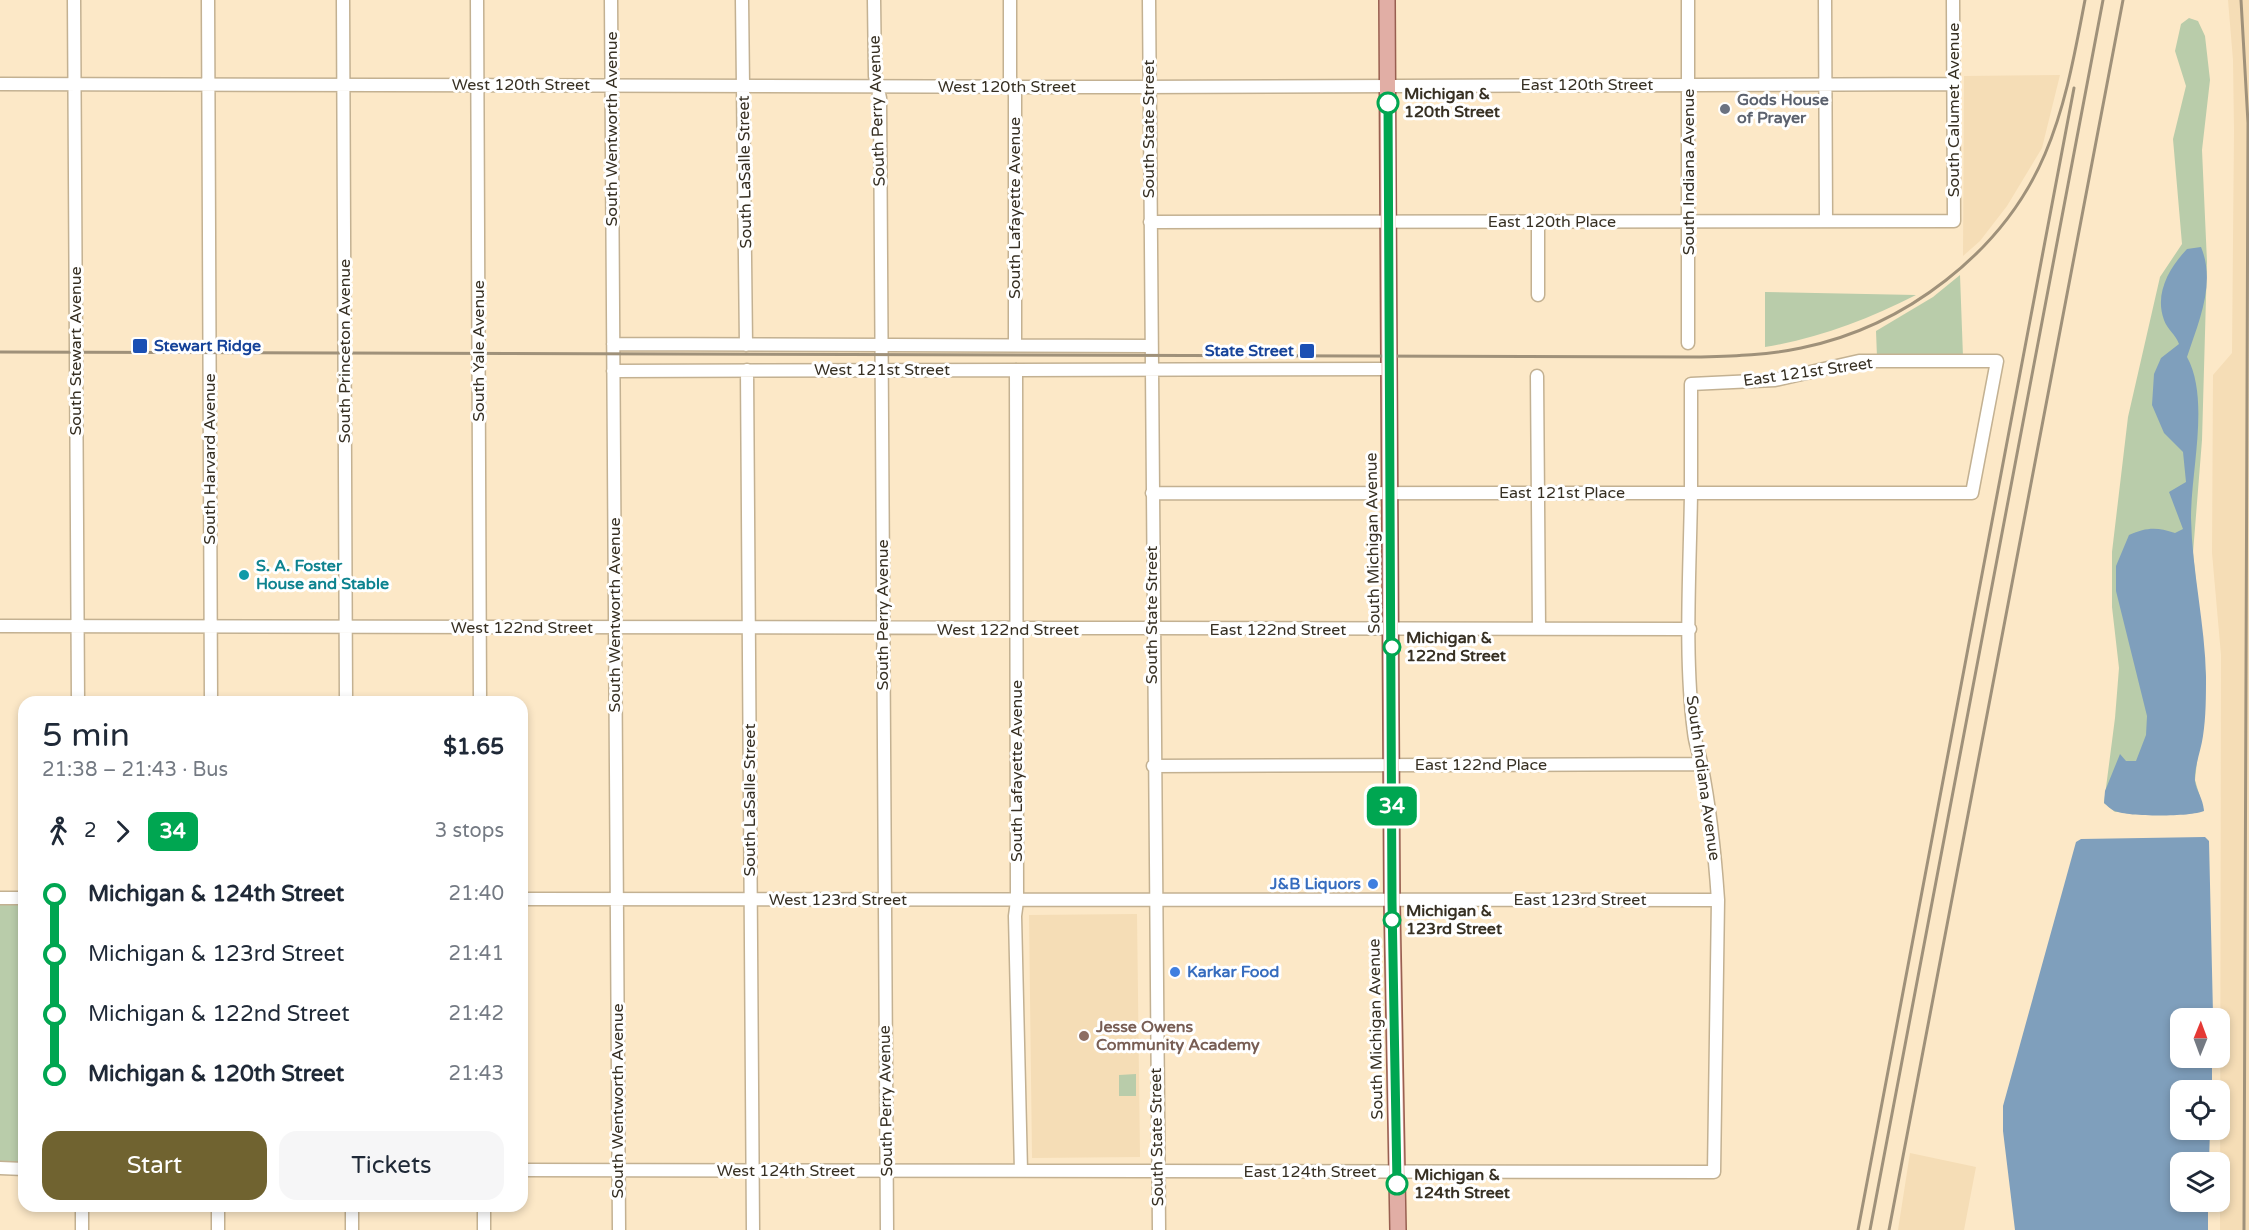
<!DOCTYPE html>
<html lang="en">
<head>
<meta charset="utf-8">
<style>
  :root { --surface:#fff; --page:#f6f6f7; --text:#1f2937; --muted:#747a83; --accent:#706330 }
  body { margin:0; font-family:"Varela Round",sans-serif; background:var(--page); color:var(--text); height:100vh; display:flex; flex-direction:column; font-size:22px; white-space:nowrap }
  * { box-sizing:border-box; margin:0 }
  p { font-size:20px; color:var(--muted) }
  .icon { flex:none; width:33px; height:33px; fill:none; stroke:currentColor; stroke-width:2; stroke-linecap:round; stroke-linejoin:round }
  .map { position:relative; flex:1; overflow:hidden }
  .drawer { position:absolute; left:18px; top:696px; width:510px; height:516px; display:flex; flex-direction:column; background:var(--surface); border-radius:18px; box-shadow:0 3px 9px #0003 }
  .drawer>* { flex:none }
  .badge { padding:0 12px; border-radius:9px; font-size:21px; line-height:39px }
  .needle { width:39px; rotate:1deg }
  .fabs { position:absolute; left:2170px; top:1008px; display:grid; gap:12px }
  .fabs a { display:grid; place-items:center; width:60px; height:60px; border-radius:12px; background:var(--surface); box-shadow:0 3px 9px #0003; font-size:30px }
  .map>.badge { position:absolute; translate:-50% -50%; box-shadow:0 0 0 3px #fff }
  .legs { display:flex; align-items:center; gap:9px; height:66px; padding:0 24px; font-size:20px }
  .legs p { margin-inline-start:auto }
  .head { display:flex; align-items:center; justify-content:space-between; height:102px; padding:0 24px }
  h1 { font-size:33px; font-weight:600; line-height:45px }
  .primary-button { display:flex; gap:12px; margin-top:auto; padding:12px 24px }
  .primary-button a { flex:1; height:69px; border-radius:18px; background:var(--accent); color:#fff; font-size:24px; font-weight:600; line-height:69px; text-align:center }
  .primary-button a+a { background:var(--page); color:var(--text) }
  ul { padding:0 24px; list-style:none }
  li { display:flex; align-items:center; gap:21px; height:60px; font-size:22px }
  li i { display:grid; place-items:center; width:9px; height:100%; margin:0 8px; background:currentColor }
  li i::after { content:''; width:15px; height:15px; margin:-8px; border:4px solid; border-radius:50%; background:var(--surface) }
  li p { margin-inline-start:auto }
  li:first-child i { background:linear-gradient(#0000 50%,currentColor 0) }
  li:last-child i { background:linear-gradient(currentColor 50%,#0000 0) }
  .map>svg:first-child { display:block }
</style>
</head>
<body>
<div class="map">
<svg width="2249" height="1230" viewBox="0 0 2249 1230">
  <rect width="100%" height="100%" fill="#fce8c7"/>
  <path fill="#f5ddb6" d="M2228 0H2249V1230H2220L2221 655 2212 553 2213 375 2232 353 2234 131 2233 60Z
    M2060 75 2042 148 2007 206 1980 241 1963 256 1964 76Z
    M1137 914 1140 1157 1032 1158 1029 915Z
    M1910 1153 1976 1167 1964 1230H1898Z"/>
  <path fill="#b9ccaa" d="M2189 18 2198 21 2205 36 2210 80 2202 150 2207 262 2202 440 2193 553 2206 679 2195 780 2204 811 2115 812 2104 803 2115 718 2119 668 2112 607V552L2128 417 2160 277 2182 244 2173 139 2186 86 2175 51 2181 24Z
    M1960 275 1963 357H1877L1876 331 1933 297Z
    M1765 292 1916 295C1867 320 1819 338 1765 347Z
    M0 904H24V1162H0Z
    M1136 1074V1096H1119V1075Z"/>
  <path fill="#7f9fbc" d="M2201 247C2216 283 2199 321 2187 357 2210 399 2191 469 2191 518 2192 571 2205 624 2206 677 2206 696 2206 717 2203 736 2201 750 2194 768 2195 781 2196 790 2203 798 2204 811 2191 817 2128 817 2115 811 2111 810 2107 805 2104 803L2105 791 2120 754 2126 761H2136L2146 735 2147 716 2116 591V566L2129 535C2147 527 2157 527 2175 533L2183 529 2169 492 2186 482 2183 452 2164 433 2152 405 2154 374 2161 358 2179 344C2176 335 2167 329 2164 320 2154 293 2170 267 2187 249Z
    M2205 837 2209 841 2213 1014 2210 1018H2181V1058H2212V1090H2181V1130H2210L2209 1162H2181V1202H2208V1230H2015L2003 1131V1106L2076 842 2081 839Z"/>
  <g fill="none" stroke-linecap="round" stroke-linejoin="round">
    <defs>
      <path id="minor" d="M74 0 78 702
        M208 0 211 702
        M343 0 346 702
        M477 0 480 702
        M611 0 619 1230
        M742 0 746 345
        M874 0 875 76 880 98 887 1230
        M1010 0V78L1015 95V345
        M1149 0 1159 1230
        M1688 0V343
        M1825 0 1826 221
        M0 84 1133 87 1953 84
        M1150 222 1954 221 1953 0
        M1538 295V222
        M613 344 1151 346
        M747 370 753 1230
        M1016 370 1017 901 1015 916 1021 1171
        M613 371 1389 369
        M1537 376 1539 629
        M0 626 1690 629
        M1153 766 1701 764
        M0 898H24
        M522 899 1718 900
        M0 1168 24 1169
        M522 1170 1714 1172 1718 900C1715 855 1710 808 1701 763 1699 753 1695 743 1694 732 1684 658 1690 569 1691 493V384L1775 380 1859 361H1997L1972 493C1698 493 1425 495 1152 493
        M82 1206V1230
        M218 1206V1230
        M352 1206V1230
        M484 1206V1230"/>
      <path id="major" d="M1387 0 1392 902 1398 1230"/>
    </defs>
    <use href="#minor" stroke="#c3b192" stroke-width="15"/>
    <use href="#major" stroke="#985f50" stroke-width="18"/>
    <use href="#minor" stroke="#fff" stroke-width="12"/>
    <use href="#major" stroke="#e1aea5" stroke-width="15"/>
    <path stroke="#9f917a" stroke-width="3" d="M2241 0 2248 123 2244 1230
      M0 352 1701 357C1735 356 1768 355 1801 348 1904 327 2003 253 2045 154 2066 105 2075 52 2085 0
      M1858 1230 2074 88
      M1870 1230 2103 0
      M1889 1230 2123 0"/>
  </g>
  <g fill="none" stroke-linecap="round" stroke-linejoin="round">
    <defs>
      <path id="line-1" d="M1388 103 1392 902 1397 1184"/>
    </defs>
    <use href="#line-1" stroke="#fff" stroke-width="14"/>
    <use href="#line-1" stroke="#00a651" stroke-width="9"/>
  </g>
  <g fill="#fff" stroke="#00a651" stroke-width="3">
    <circle cx="1388" cy="103" r="10"/>
    <circle cx="1392" cy="647" r="8"/>
    <circle cx="1392" cy="920" r="8"/>
    <circle cx="1397" cy="1184" r="10"/>
  </g>
  <circle fill="#6b7280" stroke="#fff" stroke-width="2" cx="1725" cy="109" r="6"/>
  <g fill="#1a4fb4" stroke="#fff" stroke-width="2">
    <rect x="132" y="338" width="16" height="16" rx="3"/>
    <rect x="1299" y="343" width="16" height="16" rx="3"/>
  </g>
  <circle fill="#0f9aa8" stroke="#fff" stroke-width="2" cx="244" cy="575" r="6"/>
  <g fill="#3f7fe0" stroke="#fff" stroke-width="2">
    <circle cx="1373" cy="884" r="6"/>
    <circle cx="1175" cy="972" r="6"/>
  </g>
  <circle fill="#8d6e63" stroke="#fff" stroke-width="2" cx="1084" cy="1036" r="6"/>
  <g text-anchor="middle" dominant-baseline="central" stroke-width="6" stroke-linejoin="round" paint-order="stroke">
    <g font-size="16" fill="#373023" stroke="#fff">
      <text x="521" y="85">West 120th Street</text>
      <text x="1587" y="85">East 120th Street</text>
      <text x="1007" y="87">West 120th Street</text>
      <text transform="translate(1954 110) rotate(-90)">South Calumet Avenue</text>
      <text transform="translate(877 111) rotate(-92)">South Perry Avenue</text>
      <text transform="translate(612 129) rotate(-90)">South Wentworth Avenue</text>
      <text transform="translate(1149 129) rotate(-90)">South State Street</text>
      <text transform="translate(745 172) rotate(-91)">South LaSalle Street</text>
      <text transform="translate(1689 172) rotate(-90)">South Indiana Avenue</text>
      <text transform="translate(1015 208) rotate(-90)">South Lafayette Avenue</text>
      <text x="1552" y="222">East 120th Place</text>
      <text transform="translate(76 351) rotate(-90)">South Stewart Avenue</text>
      <text transform="translate(345 351) rotate(-90)">South Princeton Avenue</text>
      <text transform="translate(479 351) rotate(-90)">South Yale Avenue</text>
      <text x="882" y="370">West 121st Street</text>
      <text transform="translate(1808 372) rotate(-8)">East 121st Street</text>
      <text transform="translate(210 459) rotate(-90)">South Harvard Avenue</text>
      <text x="1562" y="493">East 121st Place</text>
      <text transform="translate(1373 543) rotate(-91)">South Michigan Avenue</text>
      <text transform="translate(615 615) rotate(-90)">South Wentworth Avenue</text>
      <text transform="translate(883 615) rotate(-90)">South Perry Avenue</text>
      <text transform="translate(1152 615) rotate(-90)">South State Street</text>
      <text x="522" y="628">West 122nd Street</text>
      <text x="1008" y="630">West 122nd Street</text>
      <text x="1278" y="630">East 122nd Street</text>
      <text x="1481" y="765">East 122nd Place</text>
      <text transform="translate(1017 771) rotate(-90)">South Lafayette Avenue</text>
      <text transform="translate(1703 778) rotate(82)">South Indiana Avenue</text>
      <text transform="translate(750 800) rotate(-90)">South LaSalle Street</text>
      <text x="838" y="900">West 123rd Street</text>
      <text x="1580" y="900">East 123rd Street</text>
      <text transform="translate(1376 1029) rotate(-91)">South Michigan Avenue</text>
      <text transform="translate(618 1101) rotate(-90)">South Wentworth Avenue</text>
      <text transform="translate(886 1101) rotate(-91)">South Perry Avenue</text>
      <text transform="translate(1157 1137) rotate(-91)">South State Street</text>
      <text x="786" y="1171">West 124th Street</text>
      <text x="1310" y="1172">East 124th Street</text>
    </g>
    <g font-size="16" font-weight="bold" fill="#373023" stroke="#fff" text-anchor="start">
      <text x="1404" y="94">Michigan &amp;<tspan x="1404" dy="18">120th Street</tspan></text>
      <text x="1406" y="638">Michigan &amp;<tspan x="1406" dy="18">122nd Street</tspan></text>
      <text x="1406" y="911">Michigan &amp;<tspan x="1406" dy="18">123rd Street</tspan></text>
      <text x="1414" y="1175">Michigan &amp;<tspan x="1414" dy="18">124th Street</tspan></text>
    </g>
    <g font-size="16" font-weight="bold" fill="#5b616d" stroke="#fff" text-anchor="start">
      <text x="1737" y="100">Gods House<tspan x="1737" dy="18">of Prayer</tspan></text>
    </g>
    <g font-size="16" font-weight="bold" fill="#164399" stroke="#fff" text-anchor="start">
      <text x="154" y="346">Stewart Ridge</text>
      <text x="1294" y="351" text-anchor="end">State Street</text>
    </g>
    <g font-size="16" font-weight="bold" fill="#0d838f" stroke="#fff" text-anchor="start">
      <text x="256" y="566">S. A. Foster<tspan x="256" dy="18">House and Stable</tspan></text>
    </g>
    <g font-size="16" font-weight="bold" fill="#366cbe" stroke="#fff" text-anchor="end">
      <text x="1361" y="884">J&amp;B Liquors</text>
      <text x="1187" y="972" text-anchor="start">Karkar Food</text>
    </g>
    <g font-size="16" font-weight="bold" fill="#785e54" stroke="#fff" text-anchor="start">
      <text x="1096" y="1027">Jesse Owens<tspan x="1096" dy="18">Community Academy</tspan></text>
    </g>
  </g>
</svg>
<div class="fabs">
<a><svg class="needle" viewBox="-14 -14 28 28"><path d="M0-13l5 13h-10z" fill="#e53935"/><path d="M0 13l5-13h-10z" fill="#747a83"/></svg></a>
<a><svg class="icon" aria-label="locate" viewBox="0 0 24 24"><circle cx="12" cy="12" r="6"/><path d="M12 2v4M12 18v4M2 12h4M18 12h4"/></svg></a>
<a><svg class="icon" aria-label="layers" viewBox="0 0 24 24"><path d="M12 4l9 5-9 5-9-5zM3 14l9 5 9-5"/></svg></a>
</div>
<b class="badge" style="left:1392px;top:806px;background:#00a651;color:#fff">34</b>
<section class="drawer">
<div class="head"><div><h1>5 min</h1><p>21:38 – 21:43 · Bus</p></div><b>$1.65</b></div>
<div class="legs"><svg class="icon" aria-label="walk" viewBox="0 0 24 24"><circle cx="13" cy="4" r="2"/><path d="M13 8l-2 6 4 7M11 14l-3 7M7 12l3-4h3l4 4"/></svg>2<svg class="icon" aria-label="forward" viewBox="0 0 24 24"><path d="M9 5l7 7-7 7"/></svg><b class="badge" style="background:#00a651;color:#fff">34</b><p>3 stops</p></div>
<ul>
<li><i style="color:#00a651"></i><b>Michigan &amp; 124th Street</b><p>21:40</p></li>
<li><i style="color:#00a651"></i><span>Michigan &amp; 123rd Street</span><p>21:41</p></li>
<li><i style="color:#00a651"></i><span>Michigan &amp; 122nd Street</span><p>21:42</p></li>
<li><i style="color:#00a651"></i><b>Michigan &amp; 120th Street</b><p>21:43</p></li>
</ul>
<div class="primary-button"><a>Start</a><a>Tickets</a></div>
</section>
</div>
</body>
</html>
